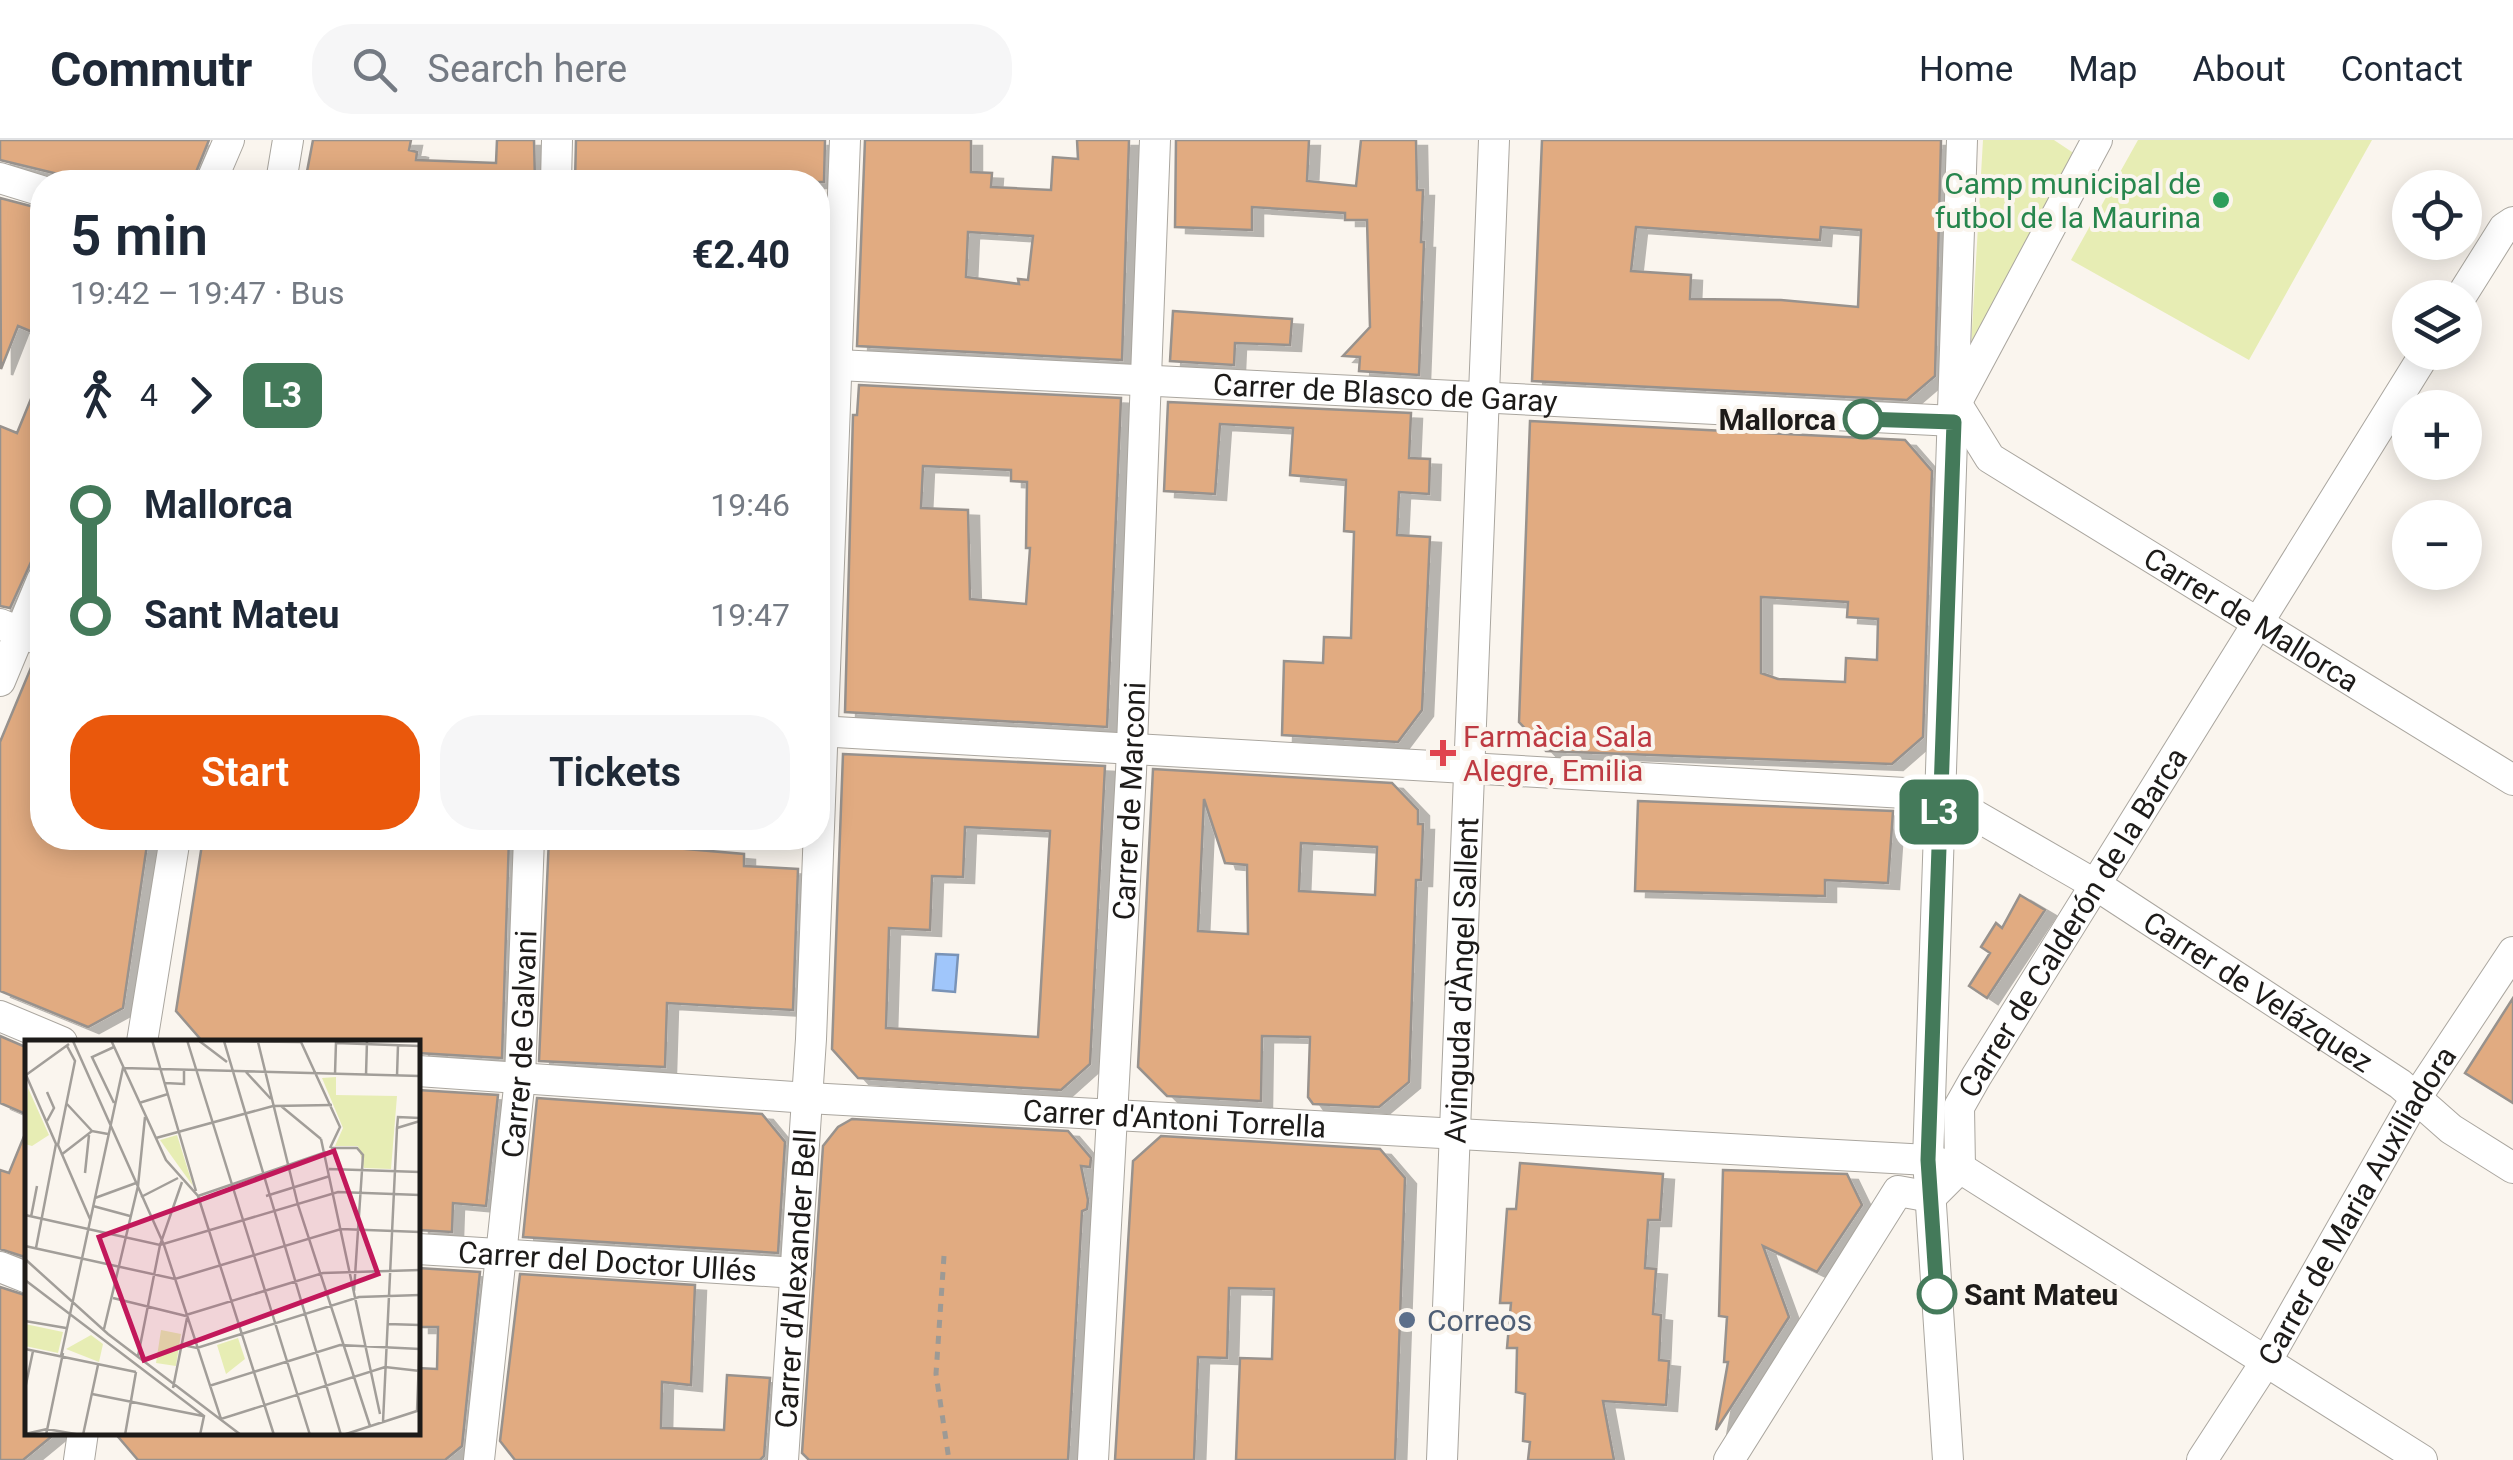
<!DOCTYPE html>
<html lang="en">
<head>
<meta charset="utf-8">
<style>
  :root { --surface:#fff; --page:#f6f6f7; --text:#1f2937; --muted:#747a83; --line:#e0e1e3; --accent:#ea580c }
  body { margin:0; font-family:Roboto,sans-serif; background:var(--page); color:var(--text); height:100vh; display:flex; flex-direction:column; font-size:38px; white-space:nowrap }
  * { box-sizing:border-box; margin:0 }
  p { font-size:32px; color:var(--muted) }
  .icon { flex:none; width:55px; height:55px; fill:none; stroke:currentColor; stroke-width:2; stroke-linecap:round; stroke-linejoin:round }
  .map { position:relative; flex:1; overflow:hidden }
  .details { position:absolute; left:30px; top:30px; width:800px; height:680px; display:flex; flex-direction:column; background:var(--surface); border-radius:40px; box-shadow:0 5px 25px #0003 }
  .details>* { flex:none }
  .badge { padding:0 20px; border-radius:15px; font-size:35px; line-height:65px }
  .buttons { position:absolute; left:2392px; top:30px; display:grid; gap:20px }
  .buttons a { display:grid; place-items:center; width:90px; height:90px; border-radius:50%; background:var(--surface); box-shadow:0 5px 25px #0003; font-size:50px }
  .map>.badge { position:absolute; translate:-50% -50%; box-shadow:0 0 0 5px #fff }
  .legs { display:flex; align-items:center; gap:15px; height:110px; padding:0 40px; font-size:32px }
  .legs p { margin-inline-start:auto }
  .summary { display:flex; align-items:center; justify-content:space-between; height:170px; padding:0 40px }
  h1 { font-size:55px; font-weight:600; line-height:75px }
  .cta { display:flex; gap:20px; margin-top:auto; padding:20px 40px }
  .cta a { flex:1; height:115px; border-radius:40px; background:var(--accent); color:#fff; font-size:40px; font-weight:600; line-height:115px; text-align:center }
  .cta a+a { background:var(--page); color:var(--text) }
  ul { padding:0 40px; list-style:none }
  li { display:flex; align-items:center; gap:35px; height:110px; font-size:38px }
  li i { display:grid; place-items:center; width:15px; height:100%; margin:0 12px; background:currentColor }
  li i::after { content:''; width:25px; height:25px; margin:-12px; border:8px solid; border-radius:50%; background:var(--surface) }
  li p { margin-inline-start:auto }
  li:first-child i { background:linear-gradient(#0000 50%,currentColor 0) }
  li:last-child i { background:linear-gradient(currentColor 50%,#0000 0) }
  header { display:flex; align-items:center; gap:60px; box-sizing:border-box; height:140px; padding:0 50px; background:var(--surface); border-bottom:2px solid var(--line) }
  header strong { font-size:48px }
  nav { display:flex; gap:55px; margin-inline-start:auto; font-size:35px }
  .search { width:700px; height:90px; background:var(--page); display:flex; align-items:center; gap:25px; box-sizing:border-box; padding:0 35px; border-radius:40px; color:var(--muted); font-size:38px }
  .map>svg:first-child { display:block }
</style>
</head>
<body>
<header>
<strong>Commutr</strong>
<div class="search"><svg class="icon" aria-label="search" viewBox="0 0 24 24"><circle cx="10" cy="10" r="6"/><path d="M15 15l6 6"/></svg>Search here</div>
<nav><a>Home</a><a>Map</a><a>About</a><a>Contact</a></nav>
</header>
<div class="map">
<svg width="2513" height="1320" viewBox="0 0 2513 1320">
  <defs>
    <filter id="shadow"><feDropShadow dx="11" dy="6" stdDeviation="0" flood-color="#0004"/></filter>
  </defs>
  <rect width="100%" height="100%" fill="#faf5ee"/>
  <path fill="#e7edb4" d="M1983 0H2054L2075 14 1970 224Z
    M2138 0H2372L2249 220 2071 120Z"/>
  <path fill="#a0c6fb" stroke="#7993b7" stroke-width="2.5" d="M936 814 958 815 955 852 933 850Z"/>
  <path fill="#e1ab81" stroke="#98928d" stroke-width="2.5" fill-rule="evenodd" filter="url(#shadow)" d="M0 0H209L192 42H91L0 20Z
    M313 0H411L409 10 417 12 416 20 496 23 497 0H534L535 42H305Z
    M576 0H825L824 42H575Z
    M865 0H971V32L992 33 991 47 1051 50 1053 17 1078 19 1077 0H1129L1122 220 857 206ZM968 92 1033 96 1028 140 1018 139 1019 144 966 137Z
    M1176 0H1309L1307 41 1356 46 1361 0H1416L1417 50H1423L1421 102H1424L1419 235 1359 231 1360 217 1343 216 1370 187 1367 80H1345V73L1252 67V90L1175 87Z
    M1542 0H1941L1935 236 1907 260 1532 241ZM1636 87 1820 100 1821 87 1861 90 1858 167 1781 160 1690 159 1691 135 1631 131Z
    M0 58 42 69V196L18 186 1 229Z
    M1173 171 1292 179 1290 205 1235 203 1234 225 1170 221Z
    M42 232V398L10 468 0 466V286L17 293Z
    M859 245 1121 258 1107 587 845 572 853 275H857ZM923 326 1011 330V341L1027 342 1026 408H1030L1026 464 970 459 968 370 921 368Z
    M1168 262 1411 273 1409 318 1430 319 1429 354 1399 352 1397 395 1430 397 1422 570 1398 602 1282 595 1284 521 1323 523 1324 497 1351 498 1354 392 1344 391 1346 340 1290 335 1293 288 1220 284 1215 354 1164 351Z
    M1530 281 1905 300 1932 331 1923 597 1892 624 1546 611 1519 582ZM1761 457 1848 462 1847 477 1878 479 1877 520 1846 518 1845 542 1778 539 1761 533Z
    M35 518 42 519V698H148L123 868 88 887 0 851V602Z
    M843 614 1105 626 1090 924 1061 950 858 938 832 909ZM965 687 1050 691 1038 897 886 888 889 788 930 790 932 736 963 737Z
    M1153 629 1392 643 1418 670V684H1423L1421 740H1416L1409 942 1379 967 1313 964 1308 957 1310 897 1262 896 1261 961 1167 956 1138 927ZM1204 659 1225 723 1247 725 1248 794 1198 791ZM1301 703 1377 707 1375 755 1299 751Z
    M1638 661 1893 671 1888 743 1825 740V756L1635 751Z
    M203 698H509L502 918 418 913V902H203L176 871Z
    M549 698H665L664 707 744 714V726L798 729 793 870 667 863 665 927 539 921Z
    M2020 755 2045 770 1987 858 1969 846 1990 813 1981 807 1996 783 2002 788Z
    M2513 858V963L2465 933Z
    M0 896 28 908V975L0 963Z
    M418 950 498 955 486 1066 453 1063 452 1092 418 1090Z
    M537 958 762 974 785 1002 778 1113 523 1097Z
    M852 979 1068 991 1091 1018 1090 1027 1081 1026 1088 1060 1087 1069 1082 1071 1068 1320H809L802 1313 823 1006 838 987Z
    M27 989H28V1118L0 1109V1030L9 1033Z
    M1161 996 1380 1009 1405 1038 1395 1320H1236L1240 1218 1272 1219 1274 1149 1229 1148 1227 1218 1198 1217 1194 1320H1115L1133 1021Z
    M1520 1023 1663 1034 1660 1080H1648L1645 1128 1656 1129 1653 1174 1661 1175 1659 1220 1669 1221 1666 1265 1603 1261 1614 1320H1528L1530 1302 1523 1301 1525 1254 1516 1252 1517 1208H1507L1511 1163H1500L1507 1069H1516Z
    M1723 1030 1847 1034 1862 1065 1817 1132 1763 1106 1789 1177 1716 1290 1728 1222H1724L1727 1177 1719 1176Z
    M418 1128 480 1132 462 1306 445 1320H138L114 1292H418V1228L437 1229 438 1187H418Z
    M520 1134 695 1145 691 1245 662 1242 661 1288 724 1290 727 1235 770 1238 764 1316 760 1320H515L500 1301Z
    M0 1147 28 1156V1292H57L23 1320H0Z"/>
  <g fill="none" stroke-linecap="round" stroke-linejoin="round">
    <defs>
      <g id="minor">
        <path d="M0 38 42 51"/>
        <path d="M211 42 229 0"/>
        <path d="M281 42 288 0"/>
        <path d="M556 42 557 0"/>
        <path d="M2460 158 2504 88 2513 82"/>
        <path id="s1" d="M818 224 1954 281"/>
        <path d="M1960 256 2097 0"/>
        <path id="s2" d="M1956 263 1990 318 2513 640"/>
        <path d="M0 484 42 501"/>
        <path d="M0 541 42 440"/>
        <path id="s3" d="M818 591 1940 655 2096 745 2400 944 2451 989 2513 1028"/>
        <path d="M0 876 62 902"/>
        <path d="M142 902 175 698"/>
        <path id="s4" d="M418 931 808 958 1928 1020 1960 1028 2422 1320"/>
        <path id="s5" d="M418 1109 796 1133"/>
        <path d="M0 1127 28 1138"/>
        <path d="M79 1320 83 1292"/>
        <path id="s6" d="M479 1320 520 938 529 698"/>
        <path id="s7" d="M783 1320 811 899 845 0"/>
        <path id="s8" d="M1093 1320 1131 632 1155 0"/>
        <path id="s9" d="M1442 1320 1494 0"/>
        <path id="s10" d="M1729 1320 1898 1051 1931 1057 1960 1028 1959 967 1976 937 2426 212"/>
        <path d="M1948 1320 1928 1020 1962 0"/>
        <path id="s11" d="M2202 1320 2267 1220 2414 961 2513 812"/>
      </g>
    </defs>
    <use href="#minor" stroke="#aaa69f" stroke-width="32"/>
    <path stroke="#9d9a95" stroke-width="5" stroke-dasharray="8 8" stroke-linecap="butt" d="M944 1116 936 1234 949 1320"/>
    <use href="#minor" stroke="#fff" stroke-width="30"/>
  </g>
  <g fill="none" stroke-linecap="round" stroke-linejoin="round">
    <defs>
      <path id="line-1" d="M1863 279 1954 282 1928 1020 1937 1154"/>
    </defs>
    <use href="#line-1" stroke="#fff" stroke-width="22"/>
    <use href="#line-1" stroke="#447a5a" stroke-width="15"/>
  </g>
  <circle fill="#2e9e5b" stroke="#faf5ee" stroke-width="4" cx="2221" cy="60" r="10"/>
  <g fill="#fff" stroke="#447a5a" stroke-width="5">
    <circle cx="1863" cy="279" r="18"/>
    <circle cx="1937" cy="1154" r="18"/>
  </g>
  <path fill="#e0444e" stroke="#faf5ee" stroke-width="4" d="M1438 598h10v10h10v10h-10v10h-10v-10h-10v-10h10z"/>
  <circle fill="#5c6f8a" stroke="#faf5ee" stroke-width="4" cx="1407" cy="1180" r="10"/>
  <g text-anchor="middle" dominant-baseline="central" stroke-width="8" stroke-linejoin="round" paint-order="stroke">
    <g font-size="30" fill="#27864d" stroke="#faf5ee" text-anchor="end">
      <text x="2201" y="43">Camp municipal de<tspan x="2201" dy="34">futbol de la Maurina</tspan></text>
    </g>
    <g font-size="30" fill="#1d1b19" stroke="#faf5ee">
      <text stroke="none"><textPath href="#s1" startOffset="568">Carrer de Blasco de Garay</textPath></text>
      <text stroke="none"><textPath href="#s2" startOffset="372">Carrer de Mallorca</textPath></text>
      <text stroke="none"><textPath href="#s8" startOffset="660">Carrer de Marconi</textPath></text>
      <text stroke="none"><textPath href="#s10" startOffset="670">Carrer de Calderón de la Barca</textPath></text>
      <text stroke="none"><textPath href="#s9" startOffset="480">Avinguda d'Àngel Sallent</textPath></text>
      <text stroke="none"><textPath href="#s3" startOffset="1498">Carrer de Velázquez</textPath></text>
      <text stroke="none"><textPath href="#s6" startOffset="418">Carrer de Galvani</textPath></text>
      <text stroke="none"><textPath href="#s4" startOffset="758">Carrer d'Antoni Torrella</textPath></text>
      <text stroke="none"><textPath href="#s11" startOffset="298">Carrer de Maria Auxiliadora</textPath></text>
      <text stroke="none"><textPath href="#s5" startOffset="190">Carrer del Doctor Ullés</textPath></text>
      <text stroke="none"><textPath href="#s7" startOffset="182">Carrer d'Alexander Bell</textPath></text>
    </g>
    <g font-size="30" font-weight="bold" fill="#1d1b19" stroke="#faf5ee" text-anchor="end">
      <text x="1836" y="279">Mallorca</text>
      <text x="1964" y="1154" text-anchor="start">Sant Mateu</text>
    </g>
    <g font-size="30" fill="#be3a42" stroke="#faf5ee" text-anchor="start">
      <text x="1463" y="596">Farmàcia Sala<tspan x="1463" dy="34">Alegre, Emilia</tspan></text>
    </g>
    <g font-size="30" fill="#4e5e75" stroke="#faf5ee" text-anchor="start">
      <text x="1427" y="1180">Correos</text>
    </g>
  </g>
  <g transform="translate(25 900)">
    <rect width="395" height="395" fill="#faf5ee"/>
    <path d="M311 37V55L372 56 366 129 339 128 333 106H310L318 88 297 38ZM3 48 24 95 7 106 0 104ZM152 95 168 146 135 100ZM0 284 38 292 33 313 0 306ZM136 290 156 294 151 326 131 323ZM66 295 78 304 74 322 41 309ZM213 298 220 319 201 334 192 305Z" fill="#e7edb4"/>
    <path fill="none" stroke="#a29e99" stroke-width="2.5" d="M86 0 141 120 173 156 249 395M127 0 171 151M162 0 285 395M173 0 202 22M48 1 139 205 196 379 360 327 395 331M233 2 273 165 345 386M276 2 199 1 316 395M276 2 315 87 305 108M311 3 395 6M42 6 50 21 33 105 65 179M89 7 67 17 89 63M221 32 246 59M310 34 311 2M1 35 31 104 11 208M1 35 44 4M341 35 342 1M372 36 373 5M140 43 159 44V30M41 63 67 91M114 63 143 54M256 66 296 99M395 78 373 77 372 88 395 81M22 81 29 68 22 52M131 98 248 66 307 65M296 99 355 374M306 108H332L338 115 329 251M36 115 67 91 83 94M304 129 395 132M60 133 64 95M173 156 301 112M241 156 305 136M116 157 153 138M70 158 111 143M68 166 105 176M0 175 135 205 313 152 395 155M6 177 12 146M0 206 150 239 316 189 395 192M0 219 83 294 216 395M0 240 179 376 175 395M88 258 161 276M161 275 298 233 395 230M0 281 41 288M362 284 395 285M79 289 113 146 120 77M158 305 172 308 334 257 395 255M0 309 111 332M36 316 98 28 395 36M113 316 135 205 157 142M184 346 315 305 395 309M148 348 162 278M0 349 8 311M67 354 178 376M392 371 395 293M358 382 372 88M0 394 22 389 56 395M21 395 38 313M58 395 73 325M100 395 111 332M318 395 395 370"/>
    <path fill="#c2185b" fill-opacity="0.15" stroke="#c2185b" stroke-width="5" d="M309 111 353 234 119 320 74 197Z"/>
    <rect width="395" height="395" fill="none" stroke="#1d1b19" stroke-width="5"/>
  </g>
</svg>
<div class="buttons">
<a><svg class="icon" aria-label="locate" viewBox="0 0 24 24"><circle cx="12" cy="12" r="6"/><path d="M12 2v4M12 18v4M2 12h4M18 12h4"/></svg></a>
<a><svg class="icon" aria-label="layers" viewBox="0 0 24 24"><path d="M12 4l9 5-9 5-9-5zM3 14l9 5 9-5"/></svg></a>
<a>+</a>
<a>−</a>
</div>
<b class="badge" style="left:1939px;top:672px;background:#447a5a;color:#fff">L3</b>
<section class="details">
<div class="summary"><div><h1>5 min</h1><p>19:42 – 19:47 · Bus</p></div><b>€2.40</b></div>
<div class="legs"><svg class="icon" aria-label="walk" viewBox="0 0 24 24"><circle cx="13" cy="4" r="2"/><path d="M13 8l-2 6 4 7M11 14l-3 7M7 12l3-4h3l4 4"/></svg>4<svg class="icon" aria-label="forward" viewBox="0 0 24 24"><path d="M9 5l7 7-7 7"/></svg><b class="badge" style="background:#447a5a;color:#fff">L3</b></div>
<ul>
<li><i style="color:#447a5a"></i><b>Mallorca</b><p>19:46</p></li>
<li><i style="color:#447a5a"></i><b>Sant Mateu</b><p>19:47</p></li>
</ul>
<div class="cta"><a>Start</a><a>Tickets</a></div>
</section>
</div>
</body>
</html>
